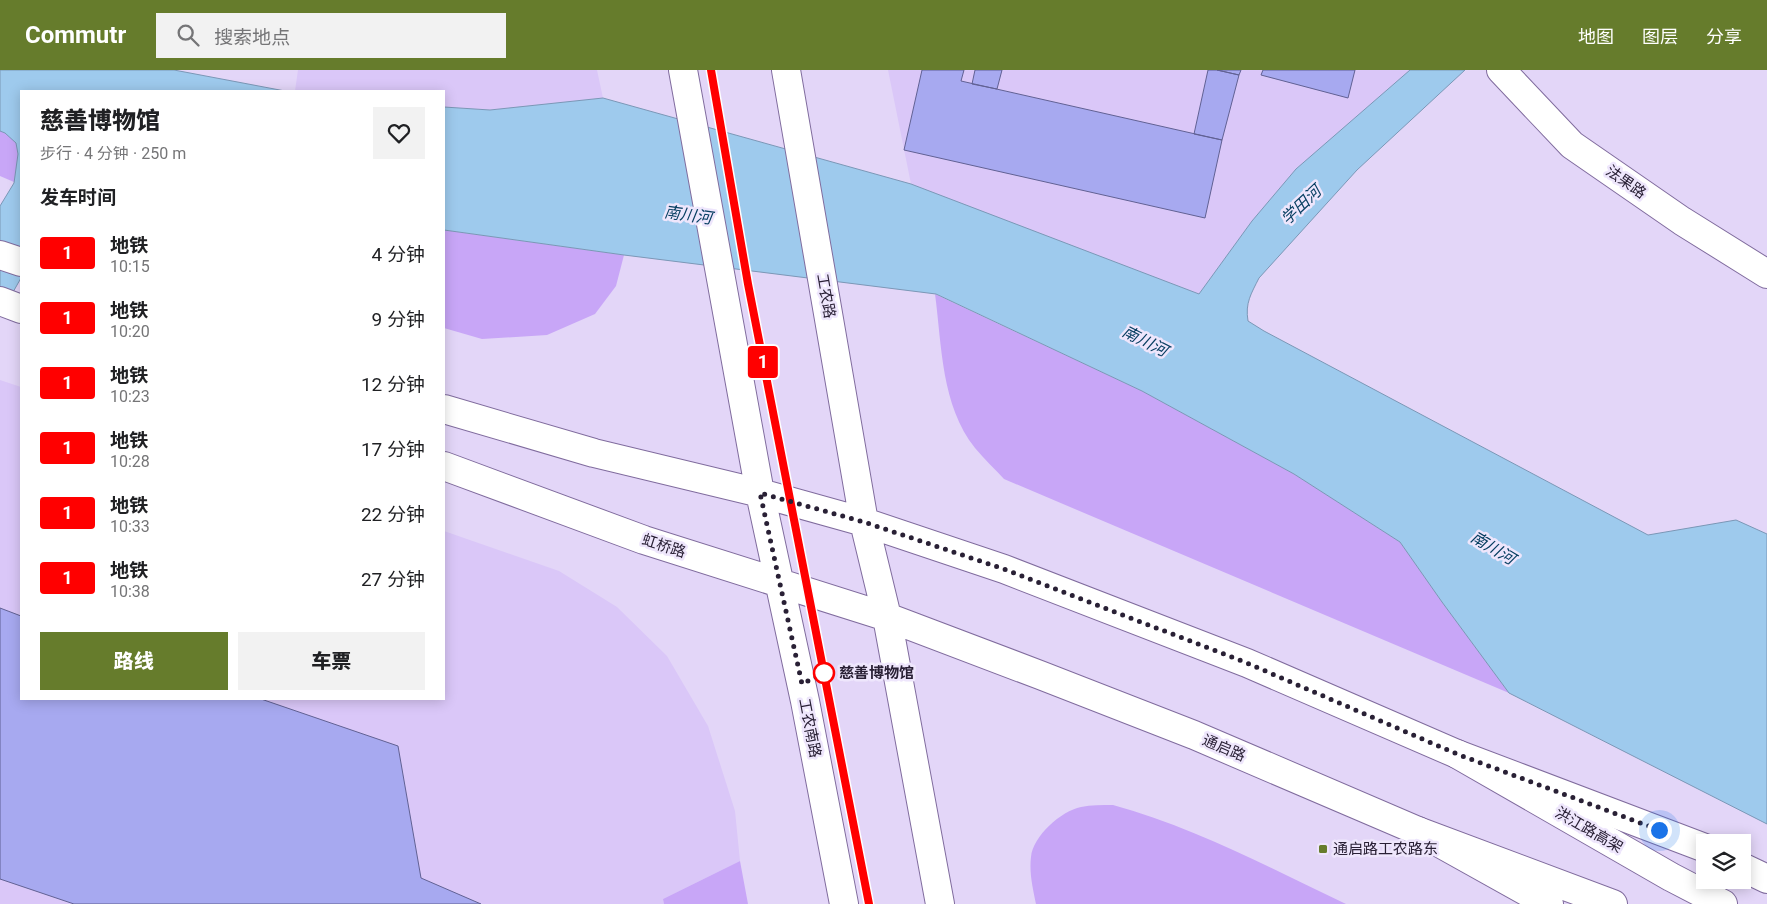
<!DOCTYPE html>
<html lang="zh">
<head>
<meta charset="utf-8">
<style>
  :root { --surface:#fff; --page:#f2f2f2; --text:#202124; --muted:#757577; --accent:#667c2c }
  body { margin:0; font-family:Roboto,"Noto Sans SC",sans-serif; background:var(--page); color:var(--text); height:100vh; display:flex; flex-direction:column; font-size:19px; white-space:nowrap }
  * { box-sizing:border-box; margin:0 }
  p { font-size:16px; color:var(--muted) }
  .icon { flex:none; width:28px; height:28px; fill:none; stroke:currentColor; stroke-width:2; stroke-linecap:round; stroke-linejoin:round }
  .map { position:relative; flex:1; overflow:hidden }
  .side { position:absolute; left:20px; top:20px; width:425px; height:610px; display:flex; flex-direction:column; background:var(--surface); border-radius:0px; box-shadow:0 2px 12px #0003 }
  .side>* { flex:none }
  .badge { padding:0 10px; border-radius:4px; font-size:18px; line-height:32px }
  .buttons { position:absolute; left:1696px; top:764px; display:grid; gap:10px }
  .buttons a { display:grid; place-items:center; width:55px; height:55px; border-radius:0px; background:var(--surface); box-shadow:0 2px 12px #0003; font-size:25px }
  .you { position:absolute; width:25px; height:25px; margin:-12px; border:4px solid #fff; border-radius:50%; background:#1a73e8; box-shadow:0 0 0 8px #1a73e833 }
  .map>.badge { position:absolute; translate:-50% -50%; box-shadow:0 0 0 2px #fff }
  h2 { padding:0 20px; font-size:19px; line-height:45px }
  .round { display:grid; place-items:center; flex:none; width:52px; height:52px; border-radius:0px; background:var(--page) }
  .summary { display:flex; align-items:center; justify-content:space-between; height:85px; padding:0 20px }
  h1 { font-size:24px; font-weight:800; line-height:38px }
  .cta { display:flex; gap:10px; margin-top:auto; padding:10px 20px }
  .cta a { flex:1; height:58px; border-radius:0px; background:var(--accent); color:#fff; font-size:20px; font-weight:800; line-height:58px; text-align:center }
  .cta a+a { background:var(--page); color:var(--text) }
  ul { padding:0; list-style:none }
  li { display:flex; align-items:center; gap:15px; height:65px; padding:0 20px }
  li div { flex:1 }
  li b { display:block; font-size:19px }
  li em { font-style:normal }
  li .badge { min-width:55px; font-weight:700; text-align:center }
  header { display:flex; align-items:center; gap:30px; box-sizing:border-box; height:70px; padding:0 25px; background:var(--accent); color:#fff }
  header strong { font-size:24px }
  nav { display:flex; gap:28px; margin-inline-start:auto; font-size:18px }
  .search { width:350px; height:45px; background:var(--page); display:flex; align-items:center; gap:12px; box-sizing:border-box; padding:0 18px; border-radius:0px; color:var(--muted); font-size:19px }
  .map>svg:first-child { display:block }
</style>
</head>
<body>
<header>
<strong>Commutr</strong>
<div class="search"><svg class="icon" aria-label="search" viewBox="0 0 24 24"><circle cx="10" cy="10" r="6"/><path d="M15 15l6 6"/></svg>搜索地点</div>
<nav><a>地图</a><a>图层</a><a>分享</a></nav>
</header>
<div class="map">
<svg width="1767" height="834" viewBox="0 0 1767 834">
  <rect width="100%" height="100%" fill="#e3d6f8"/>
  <path fill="#dac7f8" d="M298 0H597L603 28 490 40 444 37V21H295Z
    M888 0H1410L1296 99 1252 151 1199 224 911 114Z
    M0 310 21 317V629H444V461L559 501 617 537 667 586 708 656 735 741 740 791 663 829 664 834H0Z"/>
  <path fill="#c8a6f7" d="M0 60 21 68V115L0 106Z
    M444 160 624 185 616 216 595 244 547 265 482 269 444 258Z
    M935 224 1142 321 1294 404 1400 472 1442 532 1509 623 1004 409C995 399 984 389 975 378 941 335 942 276 935 224Z
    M1113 735C1194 757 1270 798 1346 834H1036C1033 819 1029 803 1031 787 1033 766 1061 741 1081 737 1091 735 1102 735 1113 735Z
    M740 791 748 834H664L663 829Z"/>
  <path fill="#9ecaed" stroke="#7b97b6" d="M0 0H174L285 21H21V208L0 245V136L14 113 18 84 16 73 5 63 0 61Z
    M1410 0H1465L1357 100 1259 208C1251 224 1245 233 1248 251L1264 261 1648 465 1736 450 1767 464V754L1509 623 1442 532 1400 472 1294 404 1142 321 936 224 624 185 444 160V37L490 40 603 28 911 114 1199 224 1252 151 1296 99Z"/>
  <path fill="#a7a9f0" stroke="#616193" d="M922 0H964L961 11 1222 70 1205 148 904 80Z
    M975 0H1002L997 19 972 14Z
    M1208 0H1217L1239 5 1222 70 1194 64Z
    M1217 0H1241L1239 5Z
    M1263 0H1355L1348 28 1261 5Z
    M0 538 21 546V629H261L398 676 421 808 481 834H74L0 809Z"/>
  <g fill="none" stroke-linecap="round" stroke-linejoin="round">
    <defs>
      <path id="minor" d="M1501 0 1572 75 1682 151 1767 204"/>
      <path id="major" d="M683 0 760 423 805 631 844 834
        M786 0 864 452 887 547 940 834
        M0 185 21 192
        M0 231 21 239
        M444 339 594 383 760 423 864 452 1004 499 1247 593 1457 684 1705 778
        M444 396 644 470 887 547 1040 605 1194 665 1418 761 1549 834
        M1742 797 1767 809"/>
      <path id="highway" d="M1457 684 1671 807 1723 834
        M1418 761 1613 834"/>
    </defs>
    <use href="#minor" stroke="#806c9e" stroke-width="30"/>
    <use href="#major" stroke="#806c9e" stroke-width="30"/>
    <use href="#highway" stroke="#806c9e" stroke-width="30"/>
    <use href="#minor" stroke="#fff" stroke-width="28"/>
    <use href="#major" stroke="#fff" stroke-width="28"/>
    <use href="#highway" stroke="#fff" stroke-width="28"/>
  </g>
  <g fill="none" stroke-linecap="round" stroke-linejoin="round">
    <defs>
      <path id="line" d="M711 0 748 214 869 834"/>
    </defs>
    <use href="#line" stroke="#fff" stroke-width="11"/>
    <use href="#line" stroke="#f00" stroke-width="8"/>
    <path stroke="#292035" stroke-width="5" stroke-dasharray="0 9" d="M824 603 802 614 760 423 864 452 1004 499 1247 593 1457 684 1659 760"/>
  </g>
  <circle fill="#fff" stroke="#f00" stroke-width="2.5" cx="824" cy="603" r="10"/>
  <rect fill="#667c2c" stroke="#eee6fc" stroke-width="2" x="1318" y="774" width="10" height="10" rx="2.5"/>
  <g text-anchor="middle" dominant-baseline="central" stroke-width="5" stroke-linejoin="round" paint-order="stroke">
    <g font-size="15" fill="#292035" stroke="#eee6fc">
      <text transform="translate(1626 112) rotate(35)">法果路</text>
      <text transform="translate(826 226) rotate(80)">工农路</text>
      <text transform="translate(664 476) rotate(18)">虹桥路</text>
      <text transform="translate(810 658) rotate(79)">工农南路</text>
      <text transform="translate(1224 678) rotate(23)">通启路</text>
      <text transform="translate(1589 760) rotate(30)">洪江路高架</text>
    </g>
    <g font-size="15" font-weight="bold" fill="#292035" stroke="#eee6fc" text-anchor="start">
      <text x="839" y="603">慈善博物馆</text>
    </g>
    <g font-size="15" fill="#292035" stroke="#eee6fc" text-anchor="start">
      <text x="1333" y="779">通启路工农路东</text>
    </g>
    <g font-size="16" font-style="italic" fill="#083f62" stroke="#eee6fc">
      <text transform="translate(1301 135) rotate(-43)">学田河</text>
      <text transform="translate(688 145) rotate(8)">南川河</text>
      <text transform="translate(1145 271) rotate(27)">南川河</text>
      <text transform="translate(1493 478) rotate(31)">南川河</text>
    </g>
  </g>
</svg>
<div class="buttons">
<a><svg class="icon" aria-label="layers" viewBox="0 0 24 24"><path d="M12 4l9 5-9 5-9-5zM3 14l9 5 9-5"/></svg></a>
</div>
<div class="you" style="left:1659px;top:760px"></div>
<b class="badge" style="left:763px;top:292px;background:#f00;color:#fff">1</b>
<section class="side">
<div class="summary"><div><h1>慈善博物馆</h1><p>步行 · 4 分钟 · 250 m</p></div><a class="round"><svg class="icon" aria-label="heart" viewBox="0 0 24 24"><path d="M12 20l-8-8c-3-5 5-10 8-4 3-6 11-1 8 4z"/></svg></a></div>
<h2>发车时间</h2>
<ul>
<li><span class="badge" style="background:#f00;color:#fff">1</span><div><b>地铁</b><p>10:15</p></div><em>4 分钟</em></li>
<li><span class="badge" style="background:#f00;color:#fff">1</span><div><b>地铁</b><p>10:20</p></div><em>9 分钟</em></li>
<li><span class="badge" style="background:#f00;color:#fff">1</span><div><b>地铁</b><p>10:23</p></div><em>12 分钟</em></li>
<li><span class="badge" style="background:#f00;color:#fff">1</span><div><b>地铁</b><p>10:28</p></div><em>17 分钟</em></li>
<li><span class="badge" style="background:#f00;color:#fff">1</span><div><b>地铁</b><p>10:33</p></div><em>22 分钟</em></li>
<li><span class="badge" style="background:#f00;color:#fff">1</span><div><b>地铁</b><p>10:38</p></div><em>27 分钟</em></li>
</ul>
<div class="cta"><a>路线</a><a>车票</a></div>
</section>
</div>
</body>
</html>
